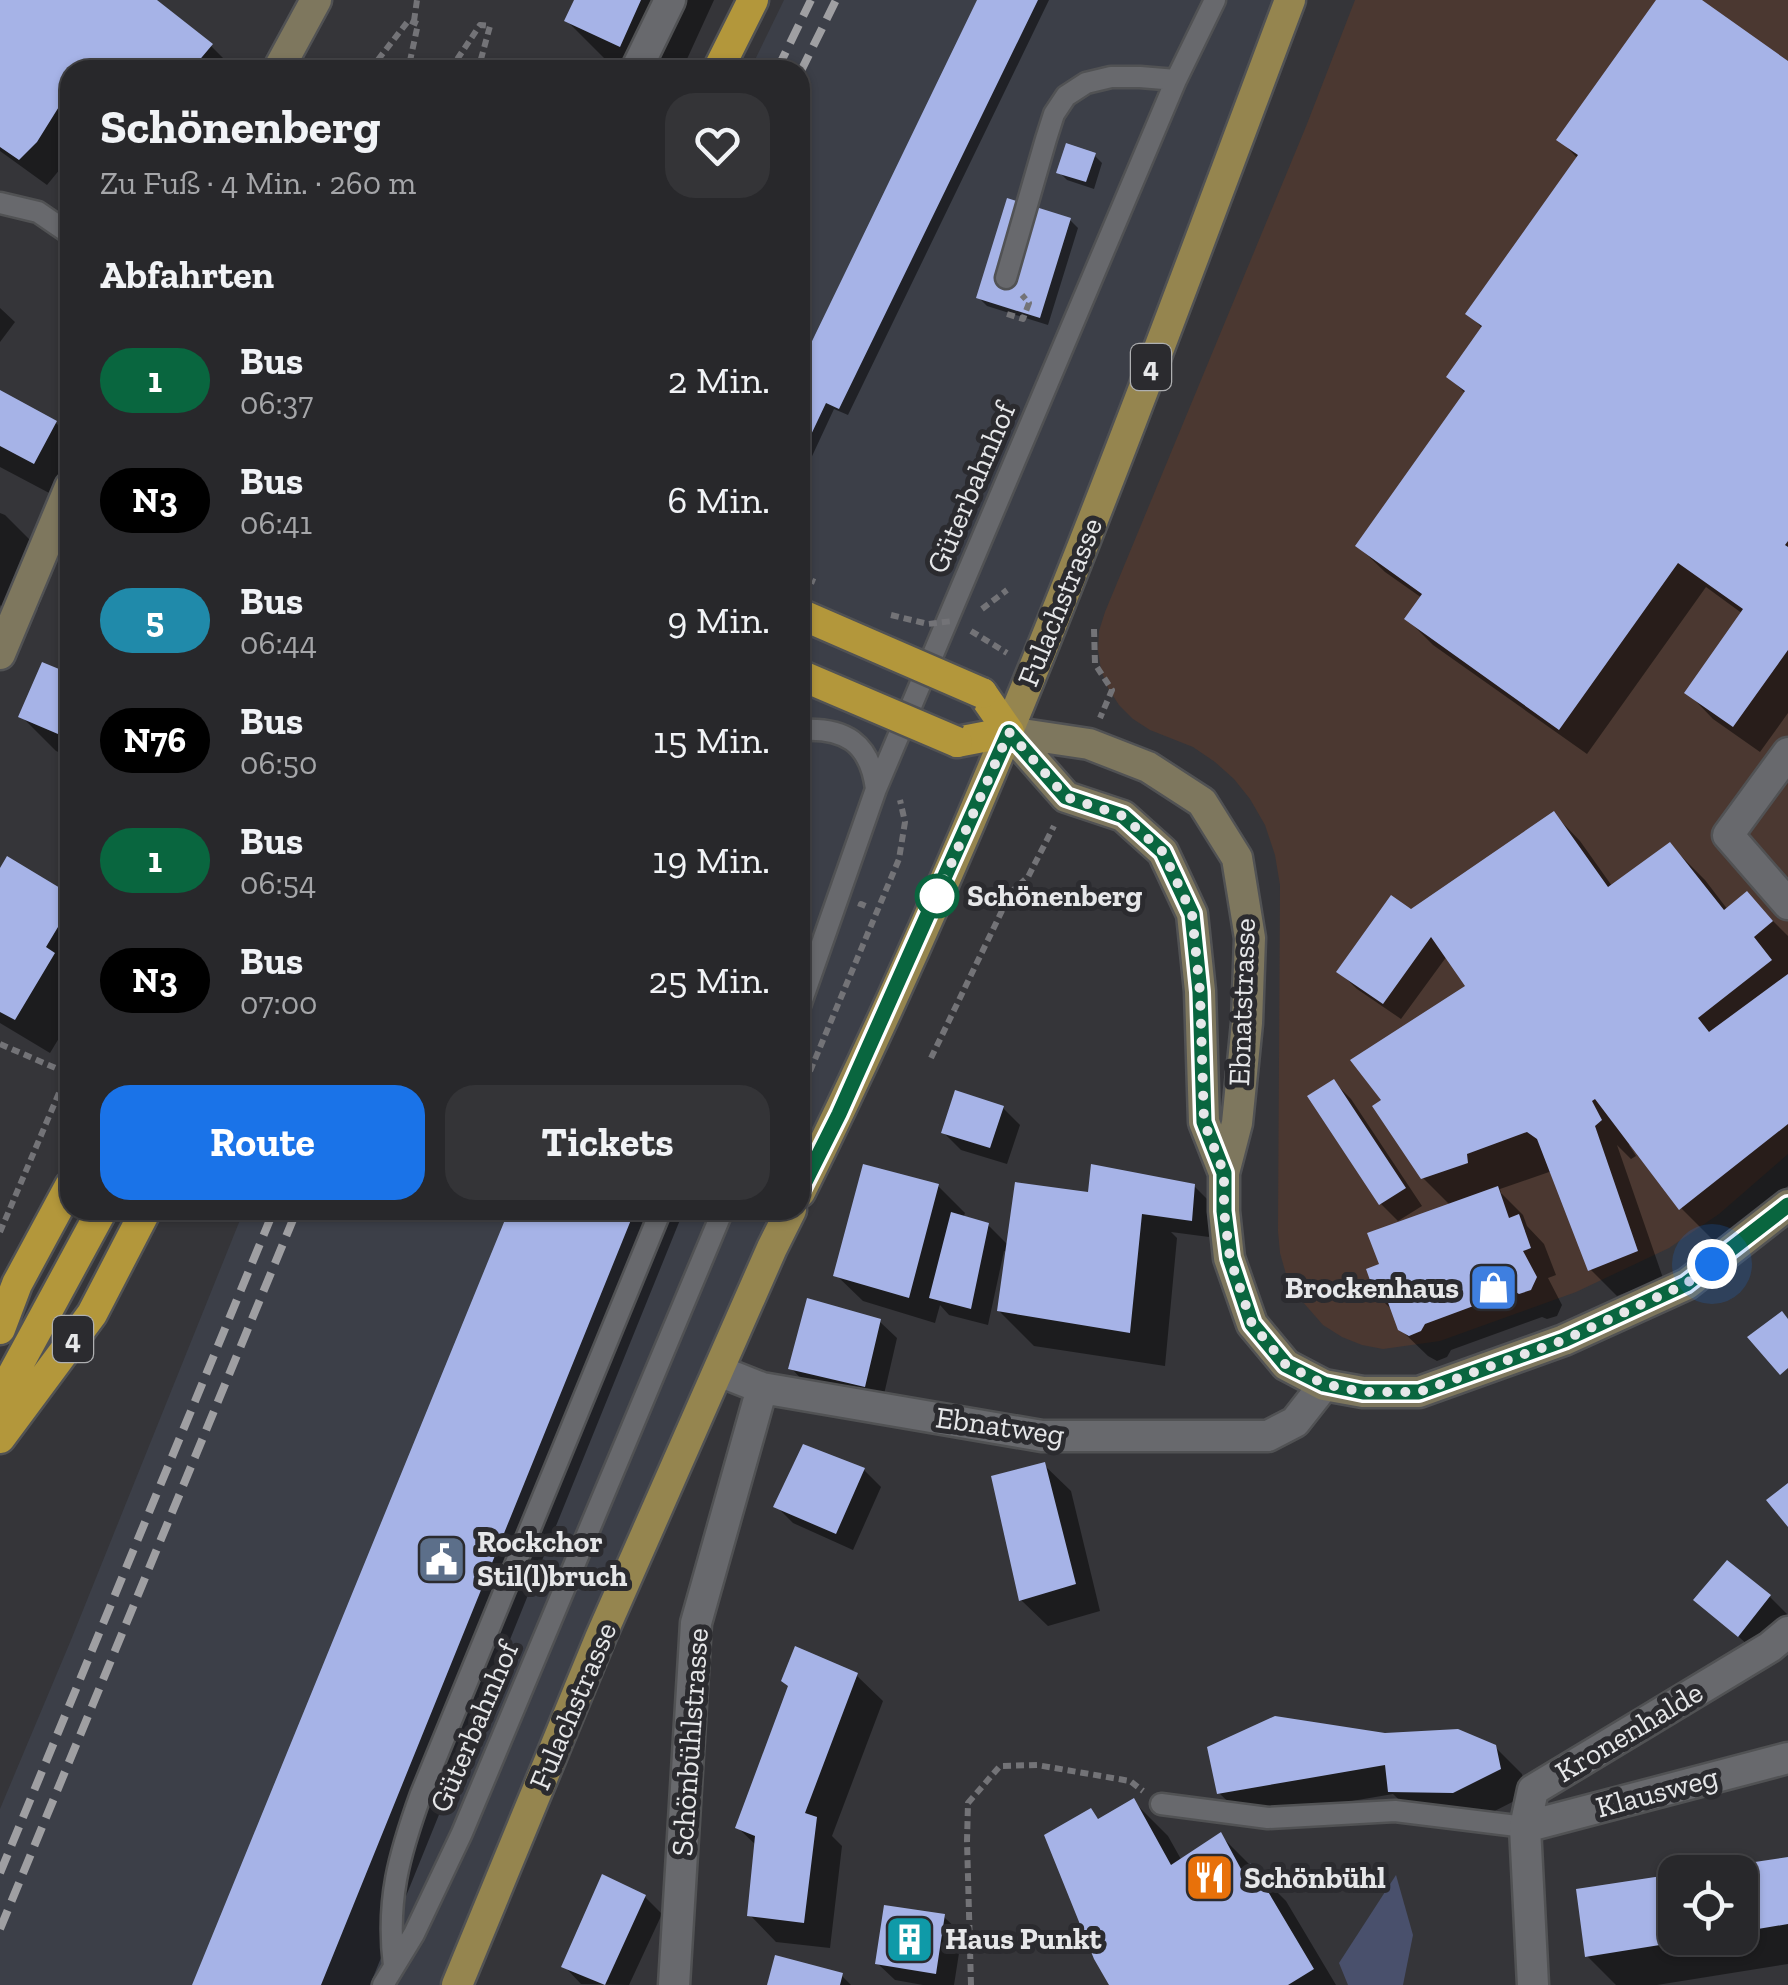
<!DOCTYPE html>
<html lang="de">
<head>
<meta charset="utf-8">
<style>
  :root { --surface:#28282b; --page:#343437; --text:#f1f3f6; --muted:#a5a6a9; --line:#444447; --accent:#1a73e8 }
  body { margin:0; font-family:"Zilla Slab",serif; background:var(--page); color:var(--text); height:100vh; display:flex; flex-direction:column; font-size:38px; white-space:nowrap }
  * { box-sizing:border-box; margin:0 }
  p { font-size:32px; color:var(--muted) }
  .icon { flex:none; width:55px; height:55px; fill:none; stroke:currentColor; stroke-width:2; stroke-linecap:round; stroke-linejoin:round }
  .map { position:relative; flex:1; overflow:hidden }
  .details { position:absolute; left:60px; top:60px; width:750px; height:1160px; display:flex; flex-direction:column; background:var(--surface); border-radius:30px; box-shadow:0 2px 8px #0004,0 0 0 2px var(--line) }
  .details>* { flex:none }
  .badge { padding:0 20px; border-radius:32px; font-size:35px; line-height:65px }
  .controls { position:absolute; left:1658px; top:1855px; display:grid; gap:20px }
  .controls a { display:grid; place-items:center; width:100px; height:100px; border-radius:20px; background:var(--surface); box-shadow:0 2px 8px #0004,0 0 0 2px var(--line); font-size:50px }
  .you { position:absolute; width:50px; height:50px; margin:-25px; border:8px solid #fff; border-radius:50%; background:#1a73e8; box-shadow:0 0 0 15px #1a73e833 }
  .map>.badge { position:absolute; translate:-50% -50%; box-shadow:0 0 0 5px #fff }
  h2 { padding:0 40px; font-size:38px; line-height:90px }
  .round { display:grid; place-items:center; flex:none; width:105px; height:105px; border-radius:30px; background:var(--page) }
  .summary { display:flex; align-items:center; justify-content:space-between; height:170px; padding:0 40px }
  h1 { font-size:48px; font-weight:700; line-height:75px }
  .primary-button { display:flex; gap:20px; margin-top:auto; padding:20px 40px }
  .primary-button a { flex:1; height:115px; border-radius:30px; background:var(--accent); color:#fff; font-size:40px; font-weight:700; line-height:115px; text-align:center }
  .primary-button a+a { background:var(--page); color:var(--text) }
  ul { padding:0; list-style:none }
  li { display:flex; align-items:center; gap:30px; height:120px; padding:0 40px }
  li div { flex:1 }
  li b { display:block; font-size:38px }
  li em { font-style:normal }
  li .badge { min-width:110px; font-weight:700; text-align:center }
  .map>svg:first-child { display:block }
</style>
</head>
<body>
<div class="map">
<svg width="1788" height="1985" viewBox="0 0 1788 1985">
  <rect width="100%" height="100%" fill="#353539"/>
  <path fill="#3c3f48" d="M784 0H1290L1058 612 800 1192V70H750Z
    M244 1210H791L457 1985H0V1809L71 1640Z"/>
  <path fill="#4b3831" d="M1355 0H1788V1154L1719 1214 1669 1248 1576 1292 1440 1341 1383 1349 1362 1345 1342 1337 1323 1325 1295 1293 1286 1274 1280 1253 1278 1231 1280 885 1275 855 1265 825 1250 799 1234 779 1215 762 1193 747 1150 730 1133 719 1119 705 1108 688 1101 670 1098 650 1099 631 1105 612 1307 124Z"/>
  <path fill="#49506c" d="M1396 1875 1413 1935 1403 1985H1348L1339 1963Z"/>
  <path fill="#0007" d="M0 0H153L211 46 235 70H70V157L47 185 0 151Z
    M576 0H714L682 70H616L567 21Z
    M980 0H1049L848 415 834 409 800 482V401L803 395 800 392V372Z
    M1659 0H1698L1788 64V713L1760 752 1713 719 1687 692 1743 614 1706 587 1587 754 1433 645 1407 619 1422 598 1385 572 1358 546 1466 394 1449 377 1483 329 1468 313 1578 159 1560 140Z
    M1094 155 1102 163 1094 189 1067 180 1059 172Z
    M1070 220 1078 228 1048 325 987 306 979 298Z
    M0 308 15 322 0 342Z
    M0 393 56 423 70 437V504L0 467Z
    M0 513 5 515 55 565 38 609 5 610 0 605Z
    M70 604V635L61 626Z
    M70 650V757L56 751 21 716 60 672Z
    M1554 814 1580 841 1612 886 1670 845 1705 880 1728 910 1746 894 1788 936V1186L1716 1243 1681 1208 1632 1143 1629 1145 1636 1156 1631 1159 1617 1145 1663 1278 1617 1296 1590 1269 1552 1171 1500 1189 1501 1193 1523 1215 1527 1226 1544 1244 1556 1275 1548 1278 1562 1305 1557 1316 1547 1319 1542 1317 1451 1350 1447 1357 1437 1361 1428 1356 1400 1329 1395 1313 1380 1298 1382 1266 1451 1206 1423 1178 1385 1101 1469 986 1447 956 1401 1019 1357 989 1339 972 1411 912Z
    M0 873 70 897V1020L50 1053 0 1023Z
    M1334 1082 1351 1099 1422 1206 1398 1221 1381 1204 1311 1097Z
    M1003 1108 1020 1125 1007 1164 961 1150 944 1133Z
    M938 1186 965 1213 963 1218 988 1225 1009 1246 1090 1195 1194 1186 1212 1204 1209 1237 1171 1232 1177 1238 1165 1366 1034 1346 999 1311 1008 1252 1004 1251 988 1325 949 1315 940 1305 935 1323 863 1301 836 1275Z
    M512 1210H684L370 1985H194Z
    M879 1321 897 1338 882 1403 808 1386 791 1368Z
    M1044 1465 1071 1491 1100 1611 1048 1626 1021 1600Z
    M864 1470 881 1487 853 1550 793 1523 776 1506Z
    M1727 1563 1770 1597 1787 1614 1757 1653 1697 1600Z
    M856 1675 883 1701 832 1836 842 1846 830 1948 776 1942 750 1915 757 1846 738 1828Z
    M1385 1735 1495 1747 1522 1774 1526 1795 1481 1818 1417 1817 1393 1794 1246 1819 1219 1793Z
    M1133 1801 1168 1836 1182 1861 1220 1835 1286 1901 1336 1985H1112L1091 1811 1100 1821Z
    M1788 1860V1964L1657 1985H1616L1587 1956 1675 1877V1938H1740V1872H1703Z
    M645 1897 662 1914 629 1985 581 1984 564 1966Z
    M944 1917 962 1934 954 1985H923L895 1980 877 1963Z
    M842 1976 851 1985H769Z"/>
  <path fill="#a6b3e7" d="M0 0H157L213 44 191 70H70V89L37 142 19 160 0 147Z
    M574 0H641L620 47 564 21Z
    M977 0H1038L839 409 826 403 800 458 802 391H800V366Z
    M1656 0H1702L1788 61V541L1785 545 1788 547V650L1733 727 1684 693 1743 609 1678 563 1559 730 1404 619 1422 594 1355 546 1465 391 1446 377 1482 326 1465 314 1578 155 1556 140Z
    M1066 143 1096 153 1086 182 1056 173Z
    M1007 198 1071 218 1040 318 976 298Z
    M0 390 57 421 34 464 0 446Z
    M70 644V725L65 737 18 717 42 662 59 669Z
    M1554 811 1608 887 1670 842 1724 910 1747 891 1773 921 1754 937 1772 960 1698 1018 1709 1032 1788 974V1124L1679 1210 1595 1099 1592 1101 1602 1120 1595 1126 1638 1251 1588 1271 1537 1139 1527 1132 1467 1154 1468 1163 1421 1179 1372 1106 1381 1100 1350 1060 1465 986 1431 937 1383 1004 1336 972 1391 895 1411 909Z
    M7 856 70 894V907L46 947 55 953 15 1020 0 1012V868Z
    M1334 1079 1406 1188 1379 1205 1307 1096Z
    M955 1090 1004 1106 990 1148 941 1133Z
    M863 1164 939 1184 909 1298 833 1276Z
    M1091 1164 1195 1184 1192 1221 1142 1214 1130 1333 997 1311 1015 1182 1088 1192Z
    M1498 1186 1509 1218 1519 1214 1531 1248 1523 1251 1537 1277 1531 1290 1519 1294 1514 1291 1425 1324 1421 1331 1409 1336 1398 1330 1386 1297 1377 1300 1366 1269 1379 1264 1367 1233Z
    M509 1210H635L321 1985H192Z
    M951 1212 989 1223 971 1309 929 1298Z
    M807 1298 881 1319 865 1387 788 1369Z
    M1782 1311 1788 1319V1368L1780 1375 1747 1337Z
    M803 1444 865 1468 836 1534 773 1507Z
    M1045 1462 1076 1584 1019 1601 991 1476Z
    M1788 1483V1527L1766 1500Z
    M1727 1560 1771 1595 1738 1637 1693 1600Z
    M795 1646 858 1673 805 1813 817 1817 804 1923 747 1916 755 1836 735 1828 788 1686 781 1681Z
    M1275 1716 1385 1733 1458 1729 1496 1745 1501 1769 1453 1793 1388 1792 1385 1765 1217 1794 1207 1747Z
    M1134 1798 1171 1865 1221 1832 1241 1869 1251 1863 1314 1969 1288 1985H1109L1094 1959 1044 1835 1091 1808 1098 1819Z
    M1788 1857V1924L1740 1932V1872H1701V1870Z
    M602 1874 646 1895 605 1985 561 1967Z
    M1675 1874V1938H1691V1940L1585 1957 1576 1889Z
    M884 1905 945 1914 936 1974 875 1964Z
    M775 1955 843 1973 840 1985H767Z"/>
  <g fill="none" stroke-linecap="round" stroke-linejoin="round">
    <defs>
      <path id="lane" d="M0 203 38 212 70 234
        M1006 278 1046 139 1054 114 1066 96 1086 83 1111 77H1140L1176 80
        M800 730C844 727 870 742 876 789
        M800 1006 876 789 1176 80 1215 0
        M1161 1804 1268 1818 1395 1811 1525 1827
        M394 1966C386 1900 399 1855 421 1794L661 1210
        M383 1985 414 1934 462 1833 723 1210"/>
      <path id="street" d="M636 70 670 0
        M1788 753 1728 835 1788 904
        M719 1371 762 1388 1042 1436H1268L1295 1422 1324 1385
        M1525 1827 1788 1758
        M674 1985 696 1623 762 1388
        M1533 1985 1525 1827 1533 1790 1770 1647 1788 1632"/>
      <path id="secondary" d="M278 70 316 0
        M0 654 70 487
        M1009 732 1089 744 1148 767 1202 802 1237 858 1250 938 1247 1023 1237 1123 1224 1173V1211L1229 1258 1252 1324 1286 1365 1324 1385 1363 1392H1419L1564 1340 1687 1284 1788 1205
        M1009 732 1066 797 1123 816 1163 852 1192 914 1200 991 1204 1122 1224 1173"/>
      <path id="primary" d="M800 1192C992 807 1139 402 1290 0
        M457 1985 601 1636 772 1248 791 1210"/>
      <path id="highway" d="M718 70 753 0
        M957 742 1009 732 982 693
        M0 1329 17 1284 70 1186
        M0 1398 102 1210
        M0 1438 92 1314 146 1210"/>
    </defs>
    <use href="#lane" stroke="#515254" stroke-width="25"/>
    <use href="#street" stroke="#515254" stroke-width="35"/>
    <use href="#secondary" stroke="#515254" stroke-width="35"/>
    <use href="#primary" stroke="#515254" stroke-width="35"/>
    <use href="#highway" stroke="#515254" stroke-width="35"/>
    <path stroke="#737377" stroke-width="6" stroke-dasharray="8 5" stroke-linecap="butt" d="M414 21 417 0
      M370 70 409 20 418 24 408 70
      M450 70 480 25 490 26 478 70
      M1007 314 1023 319 1029 303 1022 295
      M982 609 1007 590
      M1094 629 1095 664 1112 690 1100 718
      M971 631 1007 653
      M0 1044 67 1073
      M931 1058 1011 892 1028 877 1054 826
      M800 1095 899 859 905 822 900 800
      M0 1232 70 1067
      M971 1985 967 1841 968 1803 1000 1766 1037 1765 1130 1781 1143 1791"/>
    <use href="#lane" stroke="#68696d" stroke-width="20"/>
    <use href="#street" stroke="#68696d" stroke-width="30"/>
    <use href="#secondary" stroke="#7e775e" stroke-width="30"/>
    <use href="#primary" stroke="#95854f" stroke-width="30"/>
    <use href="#highway" stroke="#b3973b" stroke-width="30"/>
    <path stroke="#9f9fa2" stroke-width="8" stroke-dasharray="20 10" stroke-linecap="butt" d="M777 70 811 0
      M800 73 836 0
      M0 1873 274 1210
      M0 1929 297 1210"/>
    <defs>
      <path id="highway-bridge" d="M800 614 982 693
        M800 675 957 742"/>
    </defs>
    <use href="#highway-bridge" stroke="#515254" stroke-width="35" stroke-linecap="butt"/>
    <path stroke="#737377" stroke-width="6" stroke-dasharray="8 5" stroke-linecap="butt" d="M800 576 815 582
      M891 615 928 624 953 621
      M860 907 861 904 870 908"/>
    <use href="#highway-bridge" stroke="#b3973b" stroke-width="30"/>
  </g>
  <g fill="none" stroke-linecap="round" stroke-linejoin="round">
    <defs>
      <path id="line" d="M800 1192 839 1114 1009 732 1066 797 1123 816 1163 852 1192 914 1200 992 1204 1122 1224 1173V1211L1230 1258 1252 1324 1286 1365 1324 1384 1363 1392H1419L1564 1340 1686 1284 1788 1205"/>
    </defs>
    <use href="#line" stroke="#fff" stroke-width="22"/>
    <use href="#line" stroke="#09663f" stroke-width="15"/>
    <path stroke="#e6e7e9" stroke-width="10" stroke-dasharray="0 18" d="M937 896 1009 732 1066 797 1123 816 1163 852 1192 914 1200 992 1204 1122 1224 1173V1211L1230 1258 1252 1324 1286 1365 1324 1384 1363 1392H1419L1564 1340 1686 1284 1712 1264"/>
  </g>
  <defs>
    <symbol id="shop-square" viewBox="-11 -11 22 22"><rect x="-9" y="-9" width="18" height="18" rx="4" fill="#3f7fe0" stroke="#2b2b2f"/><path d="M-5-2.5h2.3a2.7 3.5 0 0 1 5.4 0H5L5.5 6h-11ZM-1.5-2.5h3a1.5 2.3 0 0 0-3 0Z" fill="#fff"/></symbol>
    <symbol id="civic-square" viewBox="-11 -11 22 22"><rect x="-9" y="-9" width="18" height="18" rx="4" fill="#5c6f8a" stroke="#2b2b2f"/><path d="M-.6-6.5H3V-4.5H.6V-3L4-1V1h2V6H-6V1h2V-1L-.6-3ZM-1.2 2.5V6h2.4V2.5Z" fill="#fff"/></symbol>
    <symbol id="restaurant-square" viewBox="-11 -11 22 22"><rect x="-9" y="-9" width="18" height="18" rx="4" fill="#e8710a" stroke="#2b2b2f"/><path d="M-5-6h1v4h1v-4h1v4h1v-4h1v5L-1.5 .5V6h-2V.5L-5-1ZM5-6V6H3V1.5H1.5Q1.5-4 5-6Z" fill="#fff"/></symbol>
    <symbol id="building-square" viewBox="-11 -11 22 22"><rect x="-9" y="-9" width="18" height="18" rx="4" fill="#0f9aa8" stroke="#2b2b2f"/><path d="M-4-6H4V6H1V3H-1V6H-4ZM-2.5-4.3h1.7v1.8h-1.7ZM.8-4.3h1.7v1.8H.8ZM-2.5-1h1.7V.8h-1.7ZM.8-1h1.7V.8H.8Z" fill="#fff"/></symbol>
  </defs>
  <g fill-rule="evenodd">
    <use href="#shop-square" x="1466" y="1260" width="55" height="55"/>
    <use href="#civic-square" x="414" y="1532" width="55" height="55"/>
    <use href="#restaurant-square" x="1182" y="1850" width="55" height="55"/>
    <use href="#building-square" x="882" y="1912" width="55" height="55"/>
  </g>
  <circle fill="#fff" stroke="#09663f" stroke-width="5" cx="937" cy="896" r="20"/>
  <g text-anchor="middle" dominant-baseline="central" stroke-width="10" stroke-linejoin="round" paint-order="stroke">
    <g fill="#2b2b2f" stroke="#aeafb1" stroke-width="2.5">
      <rect x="1131" y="344" width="40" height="46" rx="8"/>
      <rect x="53" y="1316" width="40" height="46" rx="8"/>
    </g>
    <g font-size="28" font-weight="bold" fill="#e6e7e9">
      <text x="1151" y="367">4</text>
      <text x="73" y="1339">4</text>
    </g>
    <g font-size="30" fill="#e6e7e9" stroke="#2b2b2f">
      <text transform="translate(971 488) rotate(-67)">Güterbahnhof</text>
      <text transform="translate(1060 602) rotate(-68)">Fulachstrasse</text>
      <text transform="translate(1242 1002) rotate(-88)">Ebnatstrasse</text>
      <text transform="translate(1000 1426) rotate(8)">Ebnatweg</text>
      <text transform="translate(573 1706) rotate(-67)">Fulachstrasse</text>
      <text transform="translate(474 1727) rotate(-67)">Güterbahnhof</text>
      <text transform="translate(1629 1732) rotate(-31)">Kronenhalde</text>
      <text transform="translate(690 1742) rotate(-86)">Schönbühlstrasse</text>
      <text transform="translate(1657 1792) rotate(-15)">Klausweg</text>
    </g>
    <g font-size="30" font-weight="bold" fill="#e6e7e9" stroke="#2b2b2f" text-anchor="start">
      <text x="967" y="896">Schönenberg</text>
    </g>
    <g font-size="30" font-weight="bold" fill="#e6e7e9" stroke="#2b2b2f" text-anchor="start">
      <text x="1459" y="1288" text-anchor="end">Brockenhaus</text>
      <text x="477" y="1542">Rockchor<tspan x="477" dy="34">Stil(l)bruch</tspan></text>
      <text x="1244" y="1878">Schönbühl</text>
      <text x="945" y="1939">Haus Punkt</text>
    </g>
  </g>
</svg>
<div class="controls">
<a><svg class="icon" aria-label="locate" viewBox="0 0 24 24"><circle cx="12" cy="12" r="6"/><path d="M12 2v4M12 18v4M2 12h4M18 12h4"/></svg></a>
</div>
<div class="you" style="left:1712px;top:1264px"></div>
<section class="details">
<div class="summary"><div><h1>Schönenberg</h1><p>Zu Fuß · 4 Min. · 260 m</p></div><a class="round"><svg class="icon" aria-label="heart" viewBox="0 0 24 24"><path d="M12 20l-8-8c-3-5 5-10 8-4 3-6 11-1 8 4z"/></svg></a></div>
<h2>Abfahrten</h2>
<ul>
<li><span class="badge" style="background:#09663f;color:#fff">1</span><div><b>Bus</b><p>06:37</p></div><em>2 Min.</em></li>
<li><span class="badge" style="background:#000;color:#fff">N3</span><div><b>Bus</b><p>06:41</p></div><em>6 Min.</em></li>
<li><span class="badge" style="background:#208aaa;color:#fff">5</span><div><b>Bus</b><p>06:44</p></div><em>9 Min.</em></li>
<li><span class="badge" style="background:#000;color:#fff">N76</span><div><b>Bus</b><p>06:50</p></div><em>15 Min.</em></li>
<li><span class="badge" style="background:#09663f;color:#fff">1</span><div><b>Bus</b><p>06:54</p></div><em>19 Min.</em></li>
<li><span class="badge" style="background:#000;color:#fff">N3</span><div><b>Bus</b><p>07:00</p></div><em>25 Min.</em></li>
</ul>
<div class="primary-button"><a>Route</a><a>Tickets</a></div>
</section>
</div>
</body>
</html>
